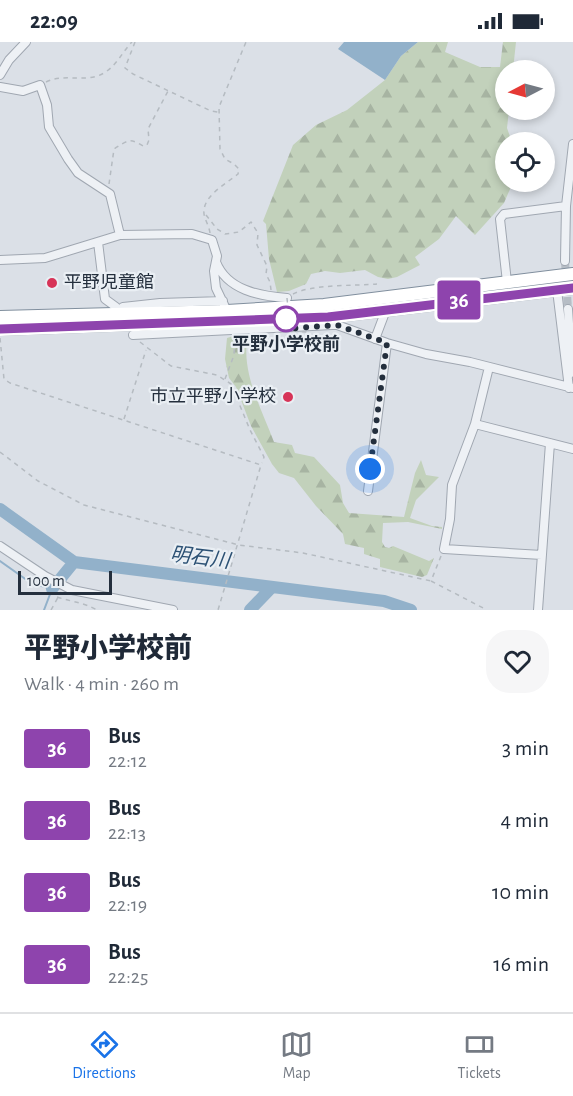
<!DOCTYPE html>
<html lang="en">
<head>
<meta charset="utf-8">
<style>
  :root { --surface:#fff; --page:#f6f6f7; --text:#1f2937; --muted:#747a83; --line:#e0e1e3; --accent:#1a73e8 }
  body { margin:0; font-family:"Alegreya Sans","Noto Sans JP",sans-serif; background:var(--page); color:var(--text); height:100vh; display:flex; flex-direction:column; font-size:22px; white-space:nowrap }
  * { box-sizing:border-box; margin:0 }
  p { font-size:20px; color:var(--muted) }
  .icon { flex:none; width:33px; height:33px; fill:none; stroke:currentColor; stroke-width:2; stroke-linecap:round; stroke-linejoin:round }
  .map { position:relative; height:568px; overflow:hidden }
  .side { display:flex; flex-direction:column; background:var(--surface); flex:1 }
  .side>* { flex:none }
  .badge { padding:0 12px; border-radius:4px; font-size:21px; line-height:39px }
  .needle { width:39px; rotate:264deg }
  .fabs { position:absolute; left:495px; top:18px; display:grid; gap:12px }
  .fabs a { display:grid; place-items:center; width:60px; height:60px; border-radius:50%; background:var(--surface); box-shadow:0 3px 9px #0003; font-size:30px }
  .scale { position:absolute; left:18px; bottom:15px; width:94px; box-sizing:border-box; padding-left:6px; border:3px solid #242f3d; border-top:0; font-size:16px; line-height:21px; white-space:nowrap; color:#242f3d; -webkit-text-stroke:4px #eaeff4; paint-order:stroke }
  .you { position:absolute; width:30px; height:30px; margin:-15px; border:4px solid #fff; border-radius:50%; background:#1a73e8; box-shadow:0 0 0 9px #1a73e833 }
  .map>.badge { position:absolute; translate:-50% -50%; box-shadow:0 0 0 3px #fff }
  .round { display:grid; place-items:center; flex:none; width:63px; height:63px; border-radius:24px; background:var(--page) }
  .headline { display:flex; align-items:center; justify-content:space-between; height:102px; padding:0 24px }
  h1 { font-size:28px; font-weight:800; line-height:45px }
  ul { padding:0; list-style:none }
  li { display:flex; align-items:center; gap:18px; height:72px; padding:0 24px }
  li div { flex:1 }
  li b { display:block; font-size:22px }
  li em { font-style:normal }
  li .badge { min-width:66px; font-weight:700; text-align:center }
  .status { display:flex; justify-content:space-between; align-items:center; height:42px; padding:0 30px; background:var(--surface); direction:ltr }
  .status svg { height:16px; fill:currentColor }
  .tabs { display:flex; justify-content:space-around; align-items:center; height:84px; border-top:2px solid var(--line); background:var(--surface); font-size:16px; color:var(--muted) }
  .tabs a { display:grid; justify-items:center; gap:3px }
  .tabs .selected { color:var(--accent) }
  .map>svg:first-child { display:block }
</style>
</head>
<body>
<div class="status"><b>22:09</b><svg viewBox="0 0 49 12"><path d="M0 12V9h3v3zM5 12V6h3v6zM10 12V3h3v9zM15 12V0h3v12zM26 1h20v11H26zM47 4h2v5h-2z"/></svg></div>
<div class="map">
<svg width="573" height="568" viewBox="0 0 573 568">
  <defs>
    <pattern id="forest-firs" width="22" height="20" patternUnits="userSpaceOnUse" patternTransform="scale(1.5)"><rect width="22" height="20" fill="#c2d1bb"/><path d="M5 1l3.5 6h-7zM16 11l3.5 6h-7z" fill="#a7b4a2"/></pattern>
  </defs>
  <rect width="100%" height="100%" fill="#dbe0e7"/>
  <path fill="url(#forest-firs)" d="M418 0H448L445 10 480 25H500L503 0H516L513 28H506V68H509L507 86 512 100H506V140H513L504 161 475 193 456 174 439 197 415 215 420 223 397 235 388 237 378 235 365 228 340 231 325 229 311 232 306 242 289 249 277 250 269 217 266 182 263 179 293 103 316 83 347 68 385 38 401 14Z
    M240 292 248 294C240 329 262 368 274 400L292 403 295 411 314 415 340 443 343 461 349 471 404 475 415 431 421 418 426 433 439 435 416 458 410 476 432 484 442 485V487L408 480 383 481 382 500 385 505 389 506 393 504 429 519 434 516 427 533 422 535 380 525V517L364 512V506L345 502 343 492 316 464 294 436 279 431 272 422 251 384 236 345 229 336 225 317 227 296Z"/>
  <path fill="#92b1ca" d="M344 0H418L401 14 385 38 338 7Z"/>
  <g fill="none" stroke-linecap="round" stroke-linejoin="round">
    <path stroke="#92b1ca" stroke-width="2" d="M0 519 31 541 52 547 44 568"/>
    <path stroke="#92b1ca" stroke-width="12" d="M0 467 74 520 384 559 411 568
      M52 547 74 520
      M250 568 272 545"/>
    <path stroke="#b6bdc5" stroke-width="8" stroke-dasharray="8 4" stroke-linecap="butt" d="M565 219 568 267"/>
    <defs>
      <path id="minor" d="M0 33 9 18 26 0
        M0 45 23 49 40 43 47 63 49 85 68 117 78 131 110 152 120 193
        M98 200 105 257 116 265
        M0 218 45 216 120 193 192 192 212 198 217 214 214 229 216 246 227 269
        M565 219 566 164 573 102
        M216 220C227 248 259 254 287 256
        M507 240 500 177 504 172 566 164
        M557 248 569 346
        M568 267 572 326 569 333
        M124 272 123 265 160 261 223 259
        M328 275 332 283H337L387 301 426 312 470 320 573 346
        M133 293 332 283
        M375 297 386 268
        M489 325 475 382 452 443 450 477 444 507 542 513
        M475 382 573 407
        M368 449 387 301
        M0 504 45 534 72 548 173 568
        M538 568 550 401"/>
      <path id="highway" d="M0 275 227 269 324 263 573 232
        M0 287 328 275 573 246"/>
    </defs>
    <use href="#minor" stroke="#a0a7b1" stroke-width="10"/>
    <use href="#highway" stroke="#818f9e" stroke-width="14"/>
    <path stroke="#b5bbc1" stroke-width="1.5" stroke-dasharray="4.5 4.5" stroke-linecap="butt" d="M135 0 125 26 133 32 211 69 218 70
      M46 40C66 30 88 43 107 29 118 21 123 9 132 0
      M109 142 114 107C127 99 129 95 143 104L147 103 149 98 148 87 168 49
      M206 173 217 187 225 192 239 190 251 180 258 191 257 203 267 224 266 232 270 240 271 248
      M210 191C209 184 205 178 204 172 202 154 226 142 238 132L239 127 234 122 225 117 220 107 219 65 246 0
      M293 252C312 242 354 244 377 242
      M0 296 4 337 10 341 261 423 218 568
      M140 300 171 324 217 333 231 342 250 388 264 415 262 421
      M225 337 234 313 235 295
      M124 377 146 308
      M0 410 38 439 84 463 239 503 303 511 431 539
      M441 514 431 539 487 568
      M57 555C72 560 83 560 97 568
      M51 568 61 550"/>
    <use href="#minor" stroke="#eef1f5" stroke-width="8"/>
    <use href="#highway" stroke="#fff" stroke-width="12"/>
    <path stroke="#b5bbc1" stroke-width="1.5" stroke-dasharray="4.5 4.5" stroke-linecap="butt" d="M287 256 290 289 307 290"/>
  </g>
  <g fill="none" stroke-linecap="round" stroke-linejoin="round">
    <defs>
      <path id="line" d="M0 287 328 275 573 246"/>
    </defs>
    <use href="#line" stroke="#fff" stroke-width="14"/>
    <use href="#line" stroke="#8e44ad" stroke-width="9"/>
    <path stroke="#242f3d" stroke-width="6" stroke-dasharray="0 10.8" d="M286 277 284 287 337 283 387 301 370 427"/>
  </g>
  <g fill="#d73458" stroke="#eaeff4" stroke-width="2">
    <circle cx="52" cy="241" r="6"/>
    <circle cx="288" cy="355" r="6"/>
  </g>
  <circle fill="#fff" stroke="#8e44ad" stroke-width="3" cx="286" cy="277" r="12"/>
  <g text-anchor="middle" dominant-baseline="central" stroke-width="4.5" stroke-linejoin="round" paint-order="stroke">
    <g font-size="18" fill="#242f3d" stroke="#eaeff4" text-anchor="start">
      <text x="64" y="241">平野児童館</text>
      <text x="276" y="355" text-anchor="end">市立平野小学校</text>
    </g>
    <g font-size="18" font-weight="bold" fill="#242f3d" stroke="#eaeff4">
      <text x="286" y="303">平野小学校前</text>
    </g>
    <g font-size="20" font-style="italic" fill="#2c5174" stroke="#eaeff4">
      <text transform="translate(200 516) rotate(7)">明石川</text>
    </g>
  </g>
</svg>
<div class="fabs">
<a><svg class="needle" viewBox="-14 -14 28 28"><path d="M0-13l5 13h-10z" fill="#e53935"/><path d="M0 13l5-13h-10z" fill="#747a83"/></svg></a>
<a><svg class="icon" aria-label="locate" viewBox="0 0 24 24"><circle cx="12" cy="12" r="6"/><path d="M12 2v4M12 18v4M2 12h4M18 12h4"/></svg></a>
</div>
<div class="scale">100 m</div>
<div class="you" style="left:370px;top:427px"></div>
<b class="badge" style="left:459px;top:258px;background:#8e44ad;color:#fff">36</b>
</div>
<section class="side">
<div class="headline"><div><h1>平野小学校前</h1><p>Walk · 4 min · 260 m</p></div><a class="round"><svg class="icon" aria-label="heart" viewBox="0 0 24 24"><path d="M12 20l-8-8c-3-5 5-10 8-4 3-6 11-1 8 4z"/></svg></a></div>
<ul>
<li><span class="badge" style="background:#8e44ad;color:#fff">36</span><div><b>Bus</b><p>22:12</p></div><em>3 min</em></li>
<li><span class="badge" style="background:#8e44ad;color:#fff">36</span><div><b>Bus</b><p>22:13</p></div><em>4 min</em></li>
<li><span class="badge" style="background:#8e44ad;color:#fff">36</span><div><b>Bus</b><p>22:19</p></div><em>10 min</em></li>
<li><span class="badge" style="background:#8e44ad;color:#fff">36</span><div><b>Bus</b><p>22:25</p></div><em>16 min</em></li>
</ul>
</section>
<nav class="tabs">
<a class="selected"><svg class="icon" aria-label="directions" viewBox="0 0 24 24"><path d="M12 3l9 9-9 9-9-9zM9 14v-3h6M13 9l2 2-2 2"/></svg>Directions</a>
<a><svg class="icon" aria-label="map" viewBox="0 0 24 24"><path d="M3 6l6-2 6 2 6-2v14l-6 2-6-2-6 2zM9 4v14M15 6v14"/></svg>Map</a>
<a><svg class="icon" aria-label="tickets" viewBox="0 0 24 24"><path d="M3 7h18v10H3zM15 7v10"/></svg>Tickets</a>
</nav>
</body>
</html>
